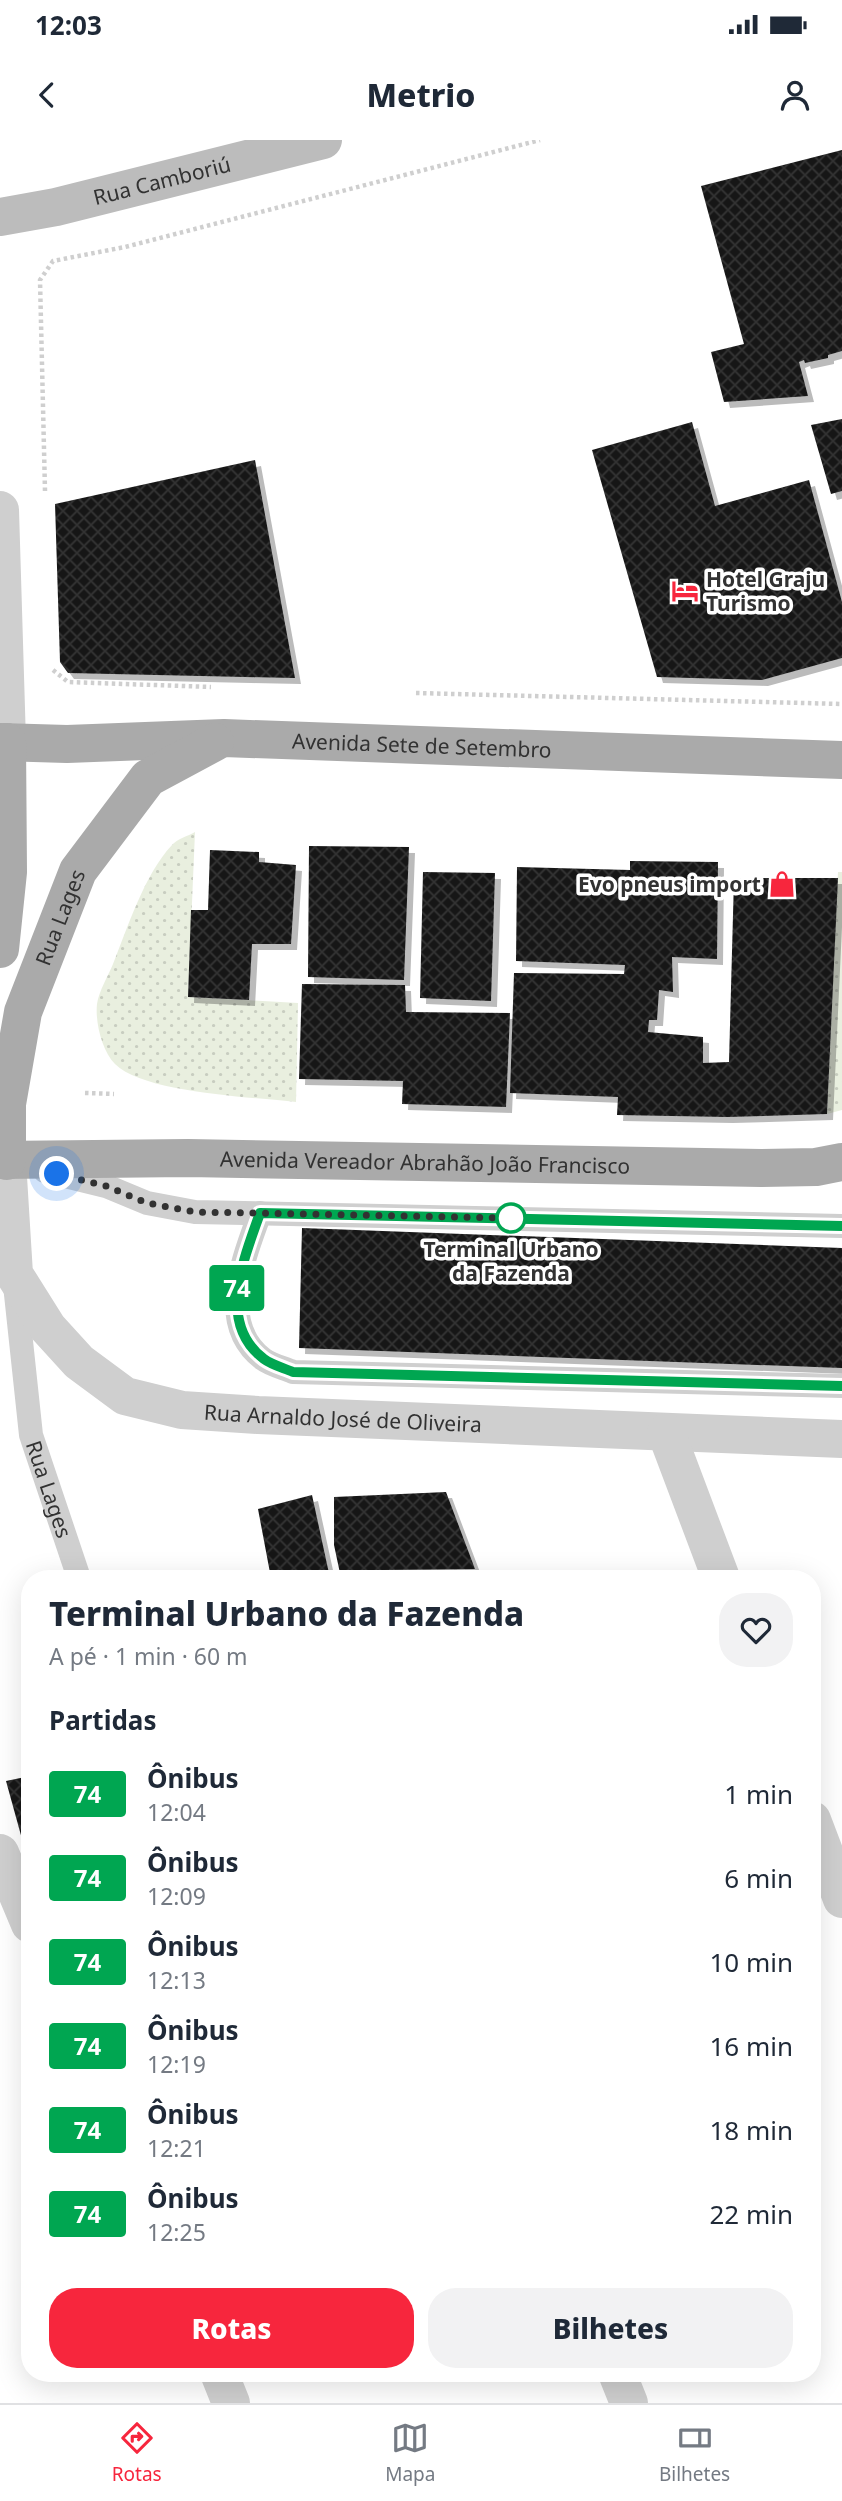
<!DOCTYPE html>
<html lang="pt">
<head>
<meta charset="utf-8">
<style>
  :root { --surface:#fff; --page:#f2f2f3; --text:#1f2937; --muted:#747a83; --line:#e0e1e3; --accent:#f7263d }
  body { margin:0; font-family:"Noto Sans",sans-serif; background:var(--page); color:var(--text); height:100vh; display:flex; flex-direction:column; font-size:26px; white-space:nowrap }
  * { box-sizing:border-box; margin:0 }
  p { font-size:23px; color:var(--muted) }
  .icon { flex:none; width:38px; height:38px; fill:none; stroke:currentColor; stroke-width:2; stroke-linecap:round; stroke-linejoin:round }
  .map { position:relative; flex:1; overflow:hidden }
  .drawer { position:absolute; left:21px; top:1430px; width:800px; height:812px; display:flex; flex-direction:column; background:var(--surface); border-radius:28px; box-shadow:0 7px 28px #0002 }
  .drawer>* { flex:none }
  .badge { padding:0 14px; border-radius:5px; font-size:24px; line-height:46px }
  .you { position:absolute; width:35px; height:35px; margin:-18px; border:5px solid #fff; border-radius:50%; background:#1a73e8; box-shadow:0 0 0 10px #1a73e833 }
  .map>.badge { position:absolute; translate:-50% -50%; box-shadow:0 0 0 4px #fff }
  h2 { padding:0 28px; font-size:26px; line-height:63px }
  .round { display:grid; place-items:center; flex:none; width:74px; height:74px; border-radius:28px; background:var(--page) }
  .head { display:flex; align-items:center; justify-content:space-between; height:119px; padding:0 28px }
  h1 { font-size:33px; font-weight:800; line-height:52px }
  .cta { display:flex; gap:14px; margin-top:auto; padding:14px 28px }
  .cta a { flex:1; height:80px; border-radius:28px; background:var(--accent); color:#fff; font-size:28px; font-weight:800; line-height:80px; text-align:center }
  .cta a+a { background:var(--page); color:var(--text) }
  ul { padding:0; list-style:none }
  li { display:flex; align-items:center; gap:21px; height:84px; padding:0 28px }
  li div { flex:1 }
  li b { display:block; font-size:26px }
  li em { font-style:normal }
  li .badge { min-width:77px; font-weight:700; text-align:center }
  .status { display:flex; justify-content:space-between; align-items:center; height:49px; padding:0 35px; background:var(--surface); direction:ltr }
  .status svg { height:19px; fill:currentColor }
  header { display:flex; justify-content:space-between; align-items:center; height:91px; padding:0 28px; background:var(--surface); font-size:32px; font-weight:800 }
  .dock { display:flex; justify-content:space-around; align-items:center; height:98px; border-top:2px solid var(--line); background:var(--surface); font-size:19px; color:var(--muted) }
  .dock a { display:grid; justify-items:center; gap:4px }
  .dock .current { color:var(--accent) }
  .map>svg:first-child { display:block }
</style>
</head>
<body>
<div class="status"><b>12:03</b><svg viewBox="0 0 49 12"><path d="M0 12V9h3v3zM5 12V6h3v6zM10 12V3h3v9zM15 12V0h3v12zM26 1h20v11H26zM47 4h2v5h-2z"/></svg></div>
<header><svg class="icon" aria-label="back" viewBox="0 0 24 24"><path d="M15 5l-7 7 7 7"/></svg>Metrio<svg class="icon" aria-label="person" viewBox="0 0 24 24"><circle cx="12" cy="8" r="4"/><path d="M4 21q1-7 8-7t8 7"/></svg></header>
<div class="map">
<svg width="842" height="2263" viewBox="0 0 842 2263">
  <defs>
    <pattern id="grass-dots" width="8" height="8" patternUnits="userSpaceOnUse" patternTransform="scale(1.75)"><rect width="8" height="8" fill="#e9efdf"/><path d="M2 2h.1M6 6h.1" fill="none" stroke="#c8cdc0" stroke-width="1.8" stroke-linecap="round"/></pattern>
    <pattern id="building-cross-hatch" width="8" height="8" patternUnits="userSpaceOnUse" patternTransform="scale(1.75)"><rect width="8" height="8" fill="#191919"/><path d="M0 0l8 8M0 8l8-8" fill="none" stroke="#323232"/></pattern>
    <filter id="shadow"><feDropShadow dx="6" dy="6" stdDeviation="0" flood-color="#0004"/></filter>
  </defs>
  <rect width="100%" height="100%" fill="#fff"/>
  <path fill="url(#grass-dots)" d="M195 692 188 857 298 863 296 962C252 957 144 953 115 924 102 911 95 882 97 864 99 851 108 836 113 824 128 787 144 735 172 705 177 699 188 696 195 692Z
    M838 732H842V970L827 974Z"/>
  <path fill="url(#building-cross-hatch)" filter="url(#shadow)" d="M842 10V211L828 215V218L805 223 804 220 799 222 808 256 724 262 711 212 744 204 701 46Z
    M842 279V351L831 354 811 285Z
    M692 282 715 366 809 340 842 462V518L762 540 657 537 592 310Z
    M255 320 295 538 68 533 60 522 55 364Z
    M309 706 409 707 404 840 308 837Z
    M210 710 259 712V722L296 725 291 804H252L249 860 188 857 191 770H208Z
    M630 721 718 722 717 819 672 817 673 852 659 850 657 880H649L648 892 703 897V923L729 922 734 738H838L827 974 727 977 617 975 618 957 510 953 514 833 624 834 625 825 516 821 517 727 630 730Z
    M423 732 495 733 491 861 420 858Z
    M302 844 405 845 406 872 510 873 506 967 402 964 403 941 299 939Z
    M302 1088 842 1108V1228L299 1208Z
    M446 1352 475 1429 382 1430V1438H341L334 1405V1357Z
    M312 1355 330 1438H271L258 1369Z
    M30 1636V1728L6 1641Z"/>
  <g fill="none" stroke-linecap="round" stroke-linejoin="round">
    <path stroke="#cfcfcf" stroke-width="4.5" stroke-dasharray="3.5 3.5" stroke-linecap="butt" d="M45 351 40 140 53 121 125 107 540 0
      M53 530 68 542 211 547
      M416 553 842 564
      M85 953 114 954"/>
    <g stroke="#cfcfcf" stroke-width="24">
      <path d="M45 1031 106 1046 147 1063 195 1072 842 1086"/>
      <path d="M260 1073C244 1118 216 1183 263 1219 271 1225 284 1228 293 1232L842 1246"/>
      <path id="s1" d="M15 1145 31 1295 79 1438"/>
    </g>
    <g stroke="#cfcfcf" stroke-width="38">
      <path d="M0 370 7 602"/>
      <path id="s2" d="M7 1021 14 1134 48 1188 79 1222 125 1256 182 1270 258 1275 842 1299"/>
      <path d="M666 1292 721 1438"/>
      <path d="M812 1680 842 1759"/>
      <path d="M0 1713 30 1784"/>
      <path d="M219 2233 231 2263"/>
      <path d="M617 2233 629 2263"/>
    </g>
    <path stroke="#bcbcbc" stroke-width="38" id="s3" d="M0 77 56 67 323 0"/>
    <g stroke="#aaa" stroke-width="38">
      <path id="s4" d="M0 602 67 604 224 598 842 620"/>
      <path d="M0 809 8 732 7 602"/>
      <path id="s5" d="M0 1020 188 1018 761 1028 816 1027 842 1022"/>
      <path id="s6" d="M7 1021V964L23 872 78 731 148 638 215 602"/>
    </g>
  </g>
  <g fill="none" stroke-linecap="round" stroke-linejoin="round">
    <defs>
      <path id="line" d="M842 1086 260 1073C244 1119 216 1183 264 1219 272 1225 284 1228 293 1232L842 1246"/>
    </defs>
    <use href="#line" stroke="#fff" stroke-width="16"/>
    <use href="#line" stroke="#00a651" stroke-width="10"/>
    <path stroke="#323232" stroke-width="7" stroke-dasharray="0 12.6" d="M57 1034 106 1046 147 1063 195 1072 511 1078"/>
  </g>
  <defs>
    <symbol id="hotel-bare" viewBox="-9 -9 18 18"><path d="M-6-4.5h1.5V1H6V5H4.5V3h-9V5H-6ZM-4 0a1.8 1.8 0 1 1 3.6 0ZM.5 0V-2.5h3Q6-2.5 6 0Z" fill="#f7263d" stroke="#fff" stroke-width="2.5" paint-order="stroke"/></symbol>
    <symbol id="shop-bare" viewBox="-9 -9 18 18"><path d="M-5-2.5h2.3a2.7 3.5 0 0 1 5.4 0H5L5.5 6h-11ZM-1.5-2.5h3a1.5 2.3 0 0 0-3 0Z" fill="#f7263d" stroke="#fff" stroke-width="2.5" paint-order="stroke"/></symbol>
  </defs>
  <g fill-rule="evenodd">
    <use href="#hotel-bare" x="666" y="432" width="38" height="38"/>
    <use href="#shop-bare" x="763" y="725" width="38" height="38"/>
  </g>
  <circle fill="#fff" stroke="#00a651" stroke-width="3.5" cx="511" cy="1078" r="14"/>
  <g text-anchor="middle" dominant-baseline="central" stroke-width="7" stroke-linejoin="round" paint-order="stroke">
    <g font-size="21" fill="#323232" stroke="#fff">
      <text stroke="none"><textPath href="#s3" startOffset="166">Rua Camboriú</textPath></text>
      <text stroke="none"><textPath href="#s4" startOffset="422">Avenida Sete de Setembro</textPath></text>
      <text stroke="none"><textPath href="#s6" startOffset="252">Rua Lages</textPath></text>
      <text stroke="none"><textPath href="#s5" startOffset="425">Avenida Vereador Abrahão João Francisco</textPath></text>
      <text stroke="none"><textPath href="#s2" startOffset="500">Rua Arnaldo José de Oliveira</textPath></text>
      <text stroke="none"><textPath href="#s1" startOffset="208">Rua Lages</textPath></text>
    </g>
    <g font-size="21" font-weight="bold" fill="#323232" stroke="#fff" text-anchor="start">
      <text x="706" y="439">Hotel Graju<tspan x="706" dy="24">Turismo</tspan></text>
      <text x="761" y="744" text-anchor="end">Evo pneus import</text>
    </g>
    <g font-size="21" font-weight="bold" fill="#323232" stroke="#fff">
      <text x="511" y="1109">Terminal Urbano<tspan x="511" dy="24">da Fazenda</tspan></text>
    </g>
  </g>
</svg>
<div class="you" style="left:57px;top:1034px"></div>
<b class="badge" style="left:237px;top:1148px;background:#00a651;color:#fff">74</b>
<section class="drawer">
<div class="head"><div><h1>Terminal Urbano da Fazenda</h1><p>A pé · 1 min · 60 m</p></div><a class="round"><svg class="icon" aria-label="heart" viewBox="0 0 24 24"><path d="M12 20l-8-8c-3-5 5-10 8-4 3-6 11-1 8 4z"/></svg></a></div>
<h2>Partidas</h2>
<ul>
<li><span class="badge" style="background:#00a651;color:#fff">74</span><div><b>Ônibus</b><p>12:04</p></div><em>1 min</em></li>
<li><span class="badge" style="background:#00a651;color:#fff">74</span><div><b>Ônibus</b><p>12:09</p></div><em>6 min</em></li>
<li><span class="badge" style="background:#00a651;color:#fff">74</span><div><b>Ônibus</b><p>12:13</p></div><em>10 min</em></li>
<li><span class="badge" style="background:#00a651;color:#fff">74</span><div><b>Ônibus</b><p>12:19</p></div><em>16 min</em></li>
<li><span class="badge" style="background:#00a651;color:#fff">74</span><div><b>Ônibus</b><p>12:21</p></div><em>18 min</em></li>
<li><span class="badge" style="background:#00a651;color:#fff">74</span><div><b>Ônibus</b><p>12:25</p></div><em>22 min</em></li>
</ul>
<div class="cta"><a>Rotas</a><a>Bilhetes</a></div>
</section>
</div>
<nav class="dock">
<a class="current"><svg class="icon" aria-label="directions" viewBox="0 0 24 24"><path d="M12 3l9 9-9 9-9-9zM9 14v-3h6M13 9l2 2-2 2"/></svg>Rotas</a>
<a><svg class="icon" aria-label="map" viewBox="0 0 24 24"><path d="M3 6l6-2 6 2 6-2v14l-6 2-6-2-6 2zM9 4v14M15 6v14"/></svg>Mapa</a>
<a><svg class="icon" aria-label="tickets" viewBox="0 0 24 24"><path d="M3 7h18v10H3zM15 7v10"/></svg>Bilhetes</a>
</nav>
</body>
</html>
